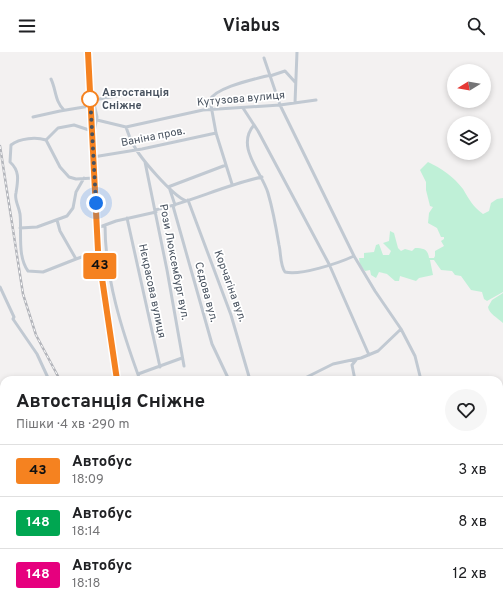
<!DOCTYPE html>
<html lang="uk">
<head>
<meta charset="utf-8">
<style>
  :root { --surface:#fff; --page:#f6f6f6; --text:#202124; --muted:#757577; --line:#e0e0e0 }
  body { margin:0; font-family:Overpass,sans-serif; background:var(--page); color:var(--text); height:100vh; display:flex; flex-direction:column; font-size:15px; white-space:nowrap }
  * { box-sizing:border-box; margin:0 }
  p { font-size:13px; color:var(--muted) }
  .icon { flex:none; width:22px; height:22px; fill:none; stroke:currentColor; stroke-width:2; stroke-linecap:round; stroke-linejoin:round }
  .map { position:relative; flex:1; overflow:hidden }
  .details { position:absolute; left:0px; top:324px; width:503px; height:232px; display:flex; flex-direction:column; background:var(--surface); border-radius:12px 12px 0 0; box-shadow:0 2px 6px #0003 }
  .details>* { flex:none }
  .badge { padding:0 8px; border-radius:3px; font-size:14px; line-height:26px }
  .needle { width:26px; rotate:259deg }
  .buttons { position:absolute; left:447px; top:12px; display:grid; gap:8px }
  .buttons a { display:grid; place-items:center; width:44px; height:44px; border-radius:50%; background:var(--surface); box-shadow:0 2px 6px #0003; font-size:20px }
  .you { position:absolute; width:20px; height:20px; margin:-10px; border:3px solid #fff; border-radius:50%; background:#1a73e8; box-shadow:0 0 0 6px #1a73e833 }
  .map>.badge { position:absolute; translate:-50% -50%; box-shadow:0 0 0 2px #fff }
  .round { display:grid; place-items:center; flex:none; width:42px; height:42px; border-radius:21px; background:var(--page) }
  .overview { display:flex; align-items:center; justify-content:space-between; height:68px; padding:0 16px }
  h1 { font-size:19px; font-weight:700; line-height:30px }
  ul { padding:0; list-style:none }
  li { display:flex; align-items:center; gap:12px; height:52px; padding:0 16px; border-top:1px solid var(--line) }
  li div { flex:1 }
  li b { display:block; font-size:15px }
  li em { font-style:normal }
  li .badge { min-width:44px; font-weight:700; text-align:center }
  header { display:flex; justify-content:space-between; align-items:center; height:52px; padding:0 16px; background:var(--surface); font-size:18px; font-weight:700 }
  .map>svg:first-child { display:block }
</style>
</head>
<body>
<header><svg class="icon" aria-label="menu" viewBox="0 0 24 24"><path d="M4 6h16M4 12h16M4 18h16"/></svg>Viabus<svg class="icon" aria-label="search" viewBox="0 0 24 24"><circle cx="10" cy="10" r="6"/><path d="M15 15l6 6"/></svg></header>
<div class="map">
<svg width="503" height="556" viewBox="0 0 503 556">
  <rect width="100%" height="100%" fill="#f3f1f1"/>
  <path fill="#bff0d7" d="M428 110C441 116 454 125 463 137 469 147 473 155 483 162L489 159 491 151 497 147 503 146V240L487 249 484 247 482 240 471 238 461 224 455 223 452 219 441 218 434 208H430L433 223 419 226 416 229 400 224 399 229H395L387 222 379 220 376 226 371 223 370 218 365 219 360 213 359 206H364V201L374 200 376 193 379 192 383 203H389L391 199 383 191 389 189 390 179 394 181 398 196 401 199 405 197 412 199 415 196C423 196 428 197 429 206H434L435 204V199L444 194 441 189 444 187V185H441L437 176 428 171 429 161 433 155 430 154 426 138V130L420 118Z
    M503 241V271C498 266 489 262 488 255L492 248Z
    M52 552H98L99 556H52Z"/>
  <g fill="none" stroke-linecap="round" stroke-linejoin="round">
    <path stroke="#c1c9d2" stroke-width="3" d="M264 6 280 53 354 204 375 239 401 277 415 304 421 328
      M270 24 285 19 295 30
      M51 27C56 37 55 50 64 58
      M91 38 97 65 93 85
      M94 48 139 40
      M295 51 297 0
      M243 56 258 79 329 212 369 303
      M33 65 60 59 90 54
      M97 68 126 75 203 58 280 53 316 48
      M254 73C235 95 262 120 268 141 273 158 276 175 279 193 281 201 280 213 285 220 300 224 339 211 354 204
      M126 75C128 81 130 87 133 92 140 106 172 143 186 149
      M46 88 58 76 74 73 92 79
      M93 105 142 97 216 81
      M145 110 167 218 184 314
      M232 132 216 81 210 48C216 35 256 27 270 23
      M168 135 226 113
      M170 138 175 153
      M188 148 231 263 250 328
      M173 154 212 292 229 328
      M155 158C191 150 225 133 262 125
      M127 166 160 315
      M57 168 60 179 76 207 43 220 28 219C17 204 22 179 20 162 19 155 14 147 16 141 18 128 20 119 10 110L11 93C20 86 36 85 46 88L60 115 69 125 76 127 94 126
      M105 173C105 226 122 279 140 328
      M20 176 37 175 67 164 73 156 76 140 84 126
      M97 176 116 169 156 160
      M76 207 98 199
      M0 235 14 265 13 267 37 302 49 328
      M138 322 182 306
      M301 328 333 312 361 306 378 299 401 277
      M355 328 352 313 356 308
      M499 440 503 438
      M499 521 503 528
      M169 552V556
      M352 552 356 556
      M384 552 385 556
      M441 552 446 556
      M475 552 480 556
      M388 556 391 552"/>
    <path stroke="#c3ccd9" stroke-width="4" d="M88 0 98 199 117 328"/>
    <path stroke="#b0bdcf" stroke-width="4.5" d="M0 362 4 366
      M193 552 195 556"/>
    <defs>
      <path id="rail" d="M0 94 23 242 36 283 60 328
        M337 552 343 556"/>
    </defs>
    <use href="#rail" stroke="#b3b5bb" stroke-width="2.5"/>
    <use href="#rail" stroke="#fff" stroke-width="1" stroke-dasharray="3" stroke-linecap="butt"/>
  </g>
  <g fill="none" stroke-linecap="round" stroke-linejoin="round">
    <defs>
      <path id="line" d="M88 0 98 199 117 328"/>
    </defs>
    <use href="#line" stroke="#fff" stroke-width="9"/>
    <use href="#line" stroke="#f58220" stroke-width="6"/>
    <path stroke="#48525f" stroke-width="4" stroke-dasharray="0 7.2" d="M90 47V43L96 151"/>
  </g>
  <circle fill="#fff" stroke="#f58220" stroke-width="2" cx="90" cy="47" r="8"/>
  <g text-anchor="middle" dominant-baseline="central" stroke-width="3.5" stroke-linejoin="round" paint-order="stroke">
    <g font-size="11" font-weight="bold" fill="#48525f" stroke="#fff" text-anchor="start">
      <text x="102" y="41">Автостанція<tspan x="102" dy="13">Сніжне</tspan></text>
    </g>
    <g font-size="11" fill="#48525f" stroke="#fff">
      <text transform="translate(241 47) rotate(-5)">Кутузова вулиця</text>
      <text transform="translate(153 85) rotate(-11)">Ваніна пров.</text>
      <text transform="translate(174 210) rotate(79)">Рози Люксембург вул.</text>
      <text transform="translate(230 234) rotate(70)">Корчагіна вул.</text>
      <text transform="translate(152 239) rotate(78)">Нєкрасова вулиця</text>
      <text transform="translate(206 240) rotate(75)">Сєдова вул.</text>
    </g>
  </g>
</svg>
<div class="buttons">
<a><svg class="needle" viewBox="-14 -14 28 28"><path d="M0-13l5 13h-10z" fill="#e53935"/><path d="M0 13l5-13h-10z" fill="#757577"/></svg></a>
<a><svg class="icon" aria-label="layers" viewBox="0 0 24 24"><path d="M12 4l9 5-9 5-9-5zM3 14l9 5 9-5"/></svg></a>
</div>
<div class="you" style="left:96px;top:151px"></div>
<b class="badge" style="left:100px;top:214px;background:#f58220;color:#111">43</b>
<section class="details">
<div class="overview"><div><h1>Автостанція Сніжне</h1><p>Пішки · 4 хв · 290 m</p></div><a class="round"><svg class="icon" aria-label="heart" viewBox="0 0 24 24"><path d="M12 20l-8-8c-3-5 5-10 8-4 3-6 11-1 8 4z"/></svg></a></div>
<ul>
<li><span class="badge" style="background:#f58220;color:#111">43</span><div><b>Автобус</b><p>18:09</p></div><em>3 хв</em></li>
<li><span class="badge" style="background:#00a651;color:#fff">148</span><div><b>Автобус</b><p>18:14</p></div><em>8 хв</em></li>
<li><span class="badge" style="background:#e6007e;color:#fff">148</span><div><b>Автобус</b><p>18:18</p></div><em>12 хв</em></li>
</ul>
</section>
</div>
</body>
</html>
